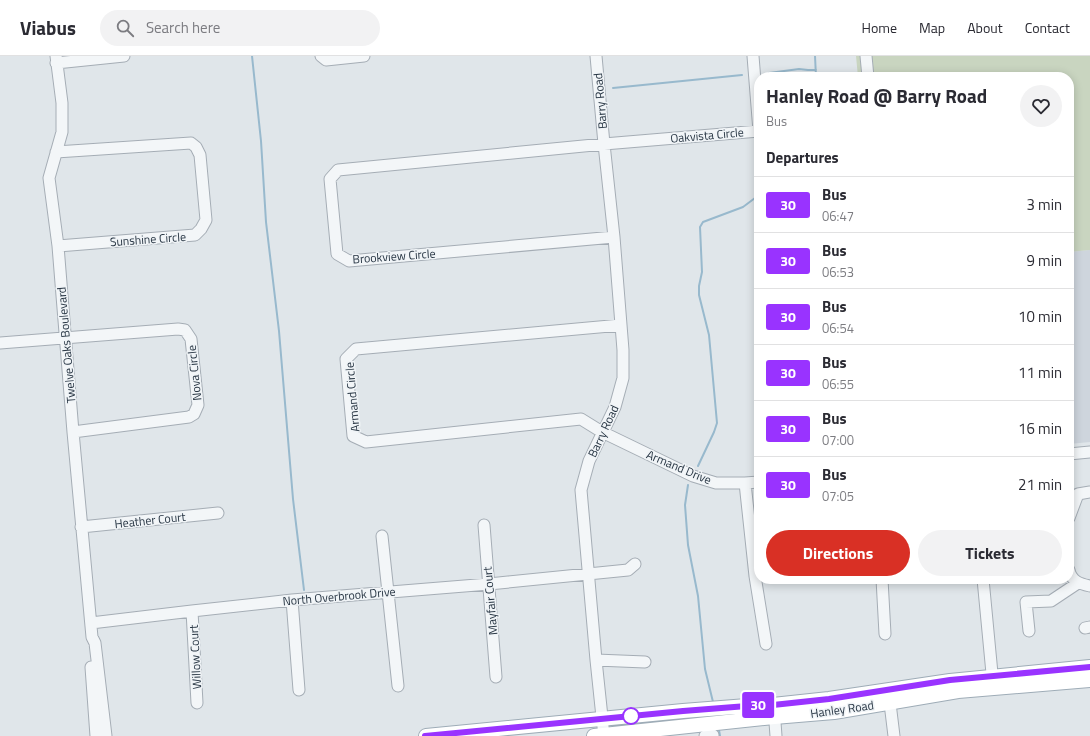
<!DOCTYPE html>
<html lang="en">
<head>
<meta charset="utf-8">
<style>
  :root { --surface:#fff; --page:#f2f2f3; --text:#2b2b33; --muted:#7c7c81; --line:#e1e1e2; --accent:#d93025 }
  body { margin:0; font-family:"Titillium Web",sans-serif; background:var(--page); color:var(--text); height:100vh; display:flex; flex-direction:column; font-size:15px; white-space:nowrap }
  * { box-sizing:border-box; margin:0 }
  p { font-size:13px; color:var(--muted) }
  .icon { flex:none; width:22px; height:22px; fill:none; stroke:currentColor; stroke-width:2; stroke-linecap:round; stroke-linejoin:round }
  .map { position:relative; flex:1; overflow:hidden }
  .drawer { position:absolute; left:754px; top:16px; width:320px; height:512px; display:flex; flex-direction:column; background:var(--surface); border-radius:16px; box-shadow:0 2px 10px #0003 }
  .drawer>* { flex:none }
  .badge { padding:0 8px; border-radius:3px; font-size:14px; line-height:26px }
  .map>.badge { position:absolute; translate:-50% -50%; box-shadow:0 0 0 2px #fff }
  h2 { padding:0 12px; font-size:15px; line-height:36px }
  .round { display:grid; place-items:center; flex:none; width:42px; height:42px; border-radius:21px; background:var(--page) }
  .head { display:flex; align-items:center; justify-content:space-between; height:68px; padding:0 12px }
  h1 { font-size:19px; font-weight:700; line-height:30px }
  .cta { display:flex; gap:8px; margin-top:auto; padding:8px 12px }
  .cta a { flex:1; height:46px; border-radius:24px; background:var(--accent); color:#fff; font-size:16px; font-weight:700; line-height:46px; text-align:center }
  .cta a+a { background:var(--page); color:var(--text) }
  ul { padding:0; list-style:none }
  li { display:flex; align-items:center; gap:12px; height:56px; padding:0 12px; border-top:1px solid var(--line) }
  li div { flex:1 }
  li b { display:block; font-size:15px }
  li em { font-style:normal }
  li .badge { min-width:44px; font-weight:700; text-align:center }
  header { display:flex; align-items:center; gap:24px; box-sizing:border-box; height:56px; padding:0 20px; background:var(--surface); border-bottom:1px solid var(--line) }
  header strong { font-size:19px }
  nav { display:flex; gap:22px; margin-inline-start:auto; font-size:14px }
  .search { width:280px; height:36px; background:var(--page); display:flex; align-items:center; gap:10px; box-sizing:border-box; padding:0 14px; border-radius:22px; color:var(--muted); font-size:15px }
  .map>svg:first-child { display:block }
</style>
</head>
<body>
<header>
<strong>Viabus</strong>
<div class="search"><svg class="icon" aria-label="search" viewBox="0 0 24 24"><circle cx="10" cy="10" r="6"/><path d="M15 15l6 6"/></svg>Search here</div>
<nav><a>Home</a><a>Map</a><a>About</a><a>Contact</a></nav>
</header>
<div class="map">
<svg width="1090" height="680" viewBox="0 0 1090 680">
  <rect width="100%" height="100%" fill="#e0e6ea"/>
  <path fill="#ced5dd" d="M1090 194V386L1069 388V196Z"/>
  <path fill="#c9d5c0" d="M856 0H1090V194L1069 196V21H858Z"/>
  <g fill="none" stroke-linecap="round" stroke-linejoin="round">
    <path stroke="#98b9cd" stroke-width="2" d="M252 0 261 85 266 166 279 275 293 443 304 534
      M815 0 816 21
      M769 17 799 13 808 14H816
      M613 32 742 19
      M698 410 714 376 717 367 709 279 699 239V230L702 216 700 171 703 166 743 151 759 139
      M688 429 685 449 688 489 698 540 705 613 713 646
      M719 674 720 680"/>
    <defs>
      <path id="minor" d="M56 0 62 47V76L49 122 58 190 73 376 92 581 95 587 106 680
        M321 0 326 4 364 0
        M596 0 604 88 614 181 623 294V322L615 351 589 405 581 434 596 604 604 680
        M866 0 868 21
        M56 7 124 0
        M56 96 191 87 196 91 200 99 206 164 201 173 195 179 58 190
        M614 181 349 205 337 198 330 123 338 114 604 88 759 75 753 0
        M621 269 356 293 346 303 353 380 366 386 581 363 602 376 693 420 716 427H745L759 426
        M0 287 178 273 185 274 191 283 198 349 194 358 189 361 73 376
        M1069 398 1090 396
        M745 427 755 520 766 588
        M1069 462 1078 438 1090 436
        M484 469 496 621
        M81 471 218 457
        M382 480 398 630
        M1069 514C1071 525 1080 528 1090 530
        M882 523 885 578
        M983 523 993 628
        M292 544 299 634
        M192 555 197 647
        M91 567 192 555 292 544 489 528 628 514 635 508
        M1085 572 1090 571
        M1029 575 1026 546 1051 545 1078 527
        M596 604 645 606
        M91 611 96 680
        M889 639 894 680
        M774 653 776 680
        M705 680 713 679V680"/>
      <path id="major" d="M426 680 683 655 747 650 773 649 829 643 950 625 1090 611
        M594 680 774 661 834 656 958 635 1090 624"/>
    </defs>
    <use href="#minor" stroke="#a5adb5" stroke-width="13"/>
    <use href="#major" stroke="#9eacb7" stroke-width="16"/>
    <use href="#minor" stroke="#f3f6f8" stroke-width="11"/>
    <use href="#major" stroke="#fff" stroke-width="14"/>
  </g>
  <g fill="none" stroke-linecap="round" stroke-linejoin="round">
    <defs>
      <path id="line" d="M425 680 683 655 747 650 773 649 829 643 950 624 1090 611"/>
    </defs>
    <use href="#line" stroke="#fff" stroke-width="9"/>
    <use href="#line" stroke="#93f" stroke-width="6"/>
  </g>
  <circle fill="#fff" stroke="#93f" stroke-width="2" cx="631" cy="660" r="8"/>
  <g text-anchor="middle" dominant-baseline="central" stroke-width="3" stroke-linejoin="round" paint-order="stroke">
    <g font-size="12" fill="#273543" stroke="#f0f4f7">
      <text transform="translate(600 45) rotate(-95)">Barry Road</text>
      <text transform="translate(707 79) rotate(-5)">Oakvista Circle</text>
      <text transform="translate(148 183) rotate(-4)">Sunshine Circle</text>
      <text transform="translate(394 200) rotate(-4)">Brookview Circle</text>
      <text transform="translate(66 289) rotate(-95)">Twelve Oaks Boulevard</text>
      <text transform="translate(194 317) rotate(-96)">Nova Circle</text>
      <text transform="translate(352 341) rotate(-95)">Armand Circle</text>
      <text transform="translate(603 375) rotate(-65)">Barry Road</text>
      <text transform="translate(679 411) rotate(23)">Armand Drive</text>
      <text transform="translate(150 464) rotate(-6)">Heather Court</text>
      <text transform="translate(339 540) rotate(-5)">North Overbrook Drive</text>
      <text transform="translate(490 545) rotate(-95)">Mayfair Court</text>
      <text transform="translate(195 601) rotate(-93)">Willow Court</text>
      <text transform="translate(842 653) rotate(-8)">Hanley Road</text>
    </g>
  </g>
</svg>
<b class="badge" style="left:758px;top:649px;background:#93f;color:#fff">30</b>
<section class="drawer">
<div class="head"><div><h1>Hanley Road @ Barry Road</h1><p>Bus</p></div><a class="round"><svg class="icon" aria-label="heart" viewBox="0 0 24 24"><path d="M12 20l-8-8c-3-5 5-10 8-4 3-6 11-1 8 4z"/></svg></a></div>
<h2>Departures</h2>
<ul>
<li><span class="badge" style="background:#93f;color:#fff">30</span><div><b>Bus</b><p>06:47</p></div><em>3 min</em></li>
<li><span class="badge" style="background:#93f;color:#fff">30</span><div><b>Bus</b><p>06:53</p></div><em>9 min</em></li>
<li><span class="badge" style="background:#93f;color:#fff">30</span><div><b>Bus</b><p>06:54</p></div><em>10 min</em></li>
<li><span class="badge" style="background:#93f;color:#fff">30</span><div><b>Bus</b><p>06:55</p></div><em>11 min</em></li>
<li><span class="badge" style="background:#93f;color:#fff">30</span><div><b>Bus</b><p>07:00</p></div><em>16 min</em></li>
<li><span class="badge" style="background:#93f;color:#fff">30</span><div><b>Bus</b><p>07:05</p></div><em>21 min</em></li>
</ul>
<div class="cta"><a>Directions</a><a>Tickets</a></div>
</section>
</div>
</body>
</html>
